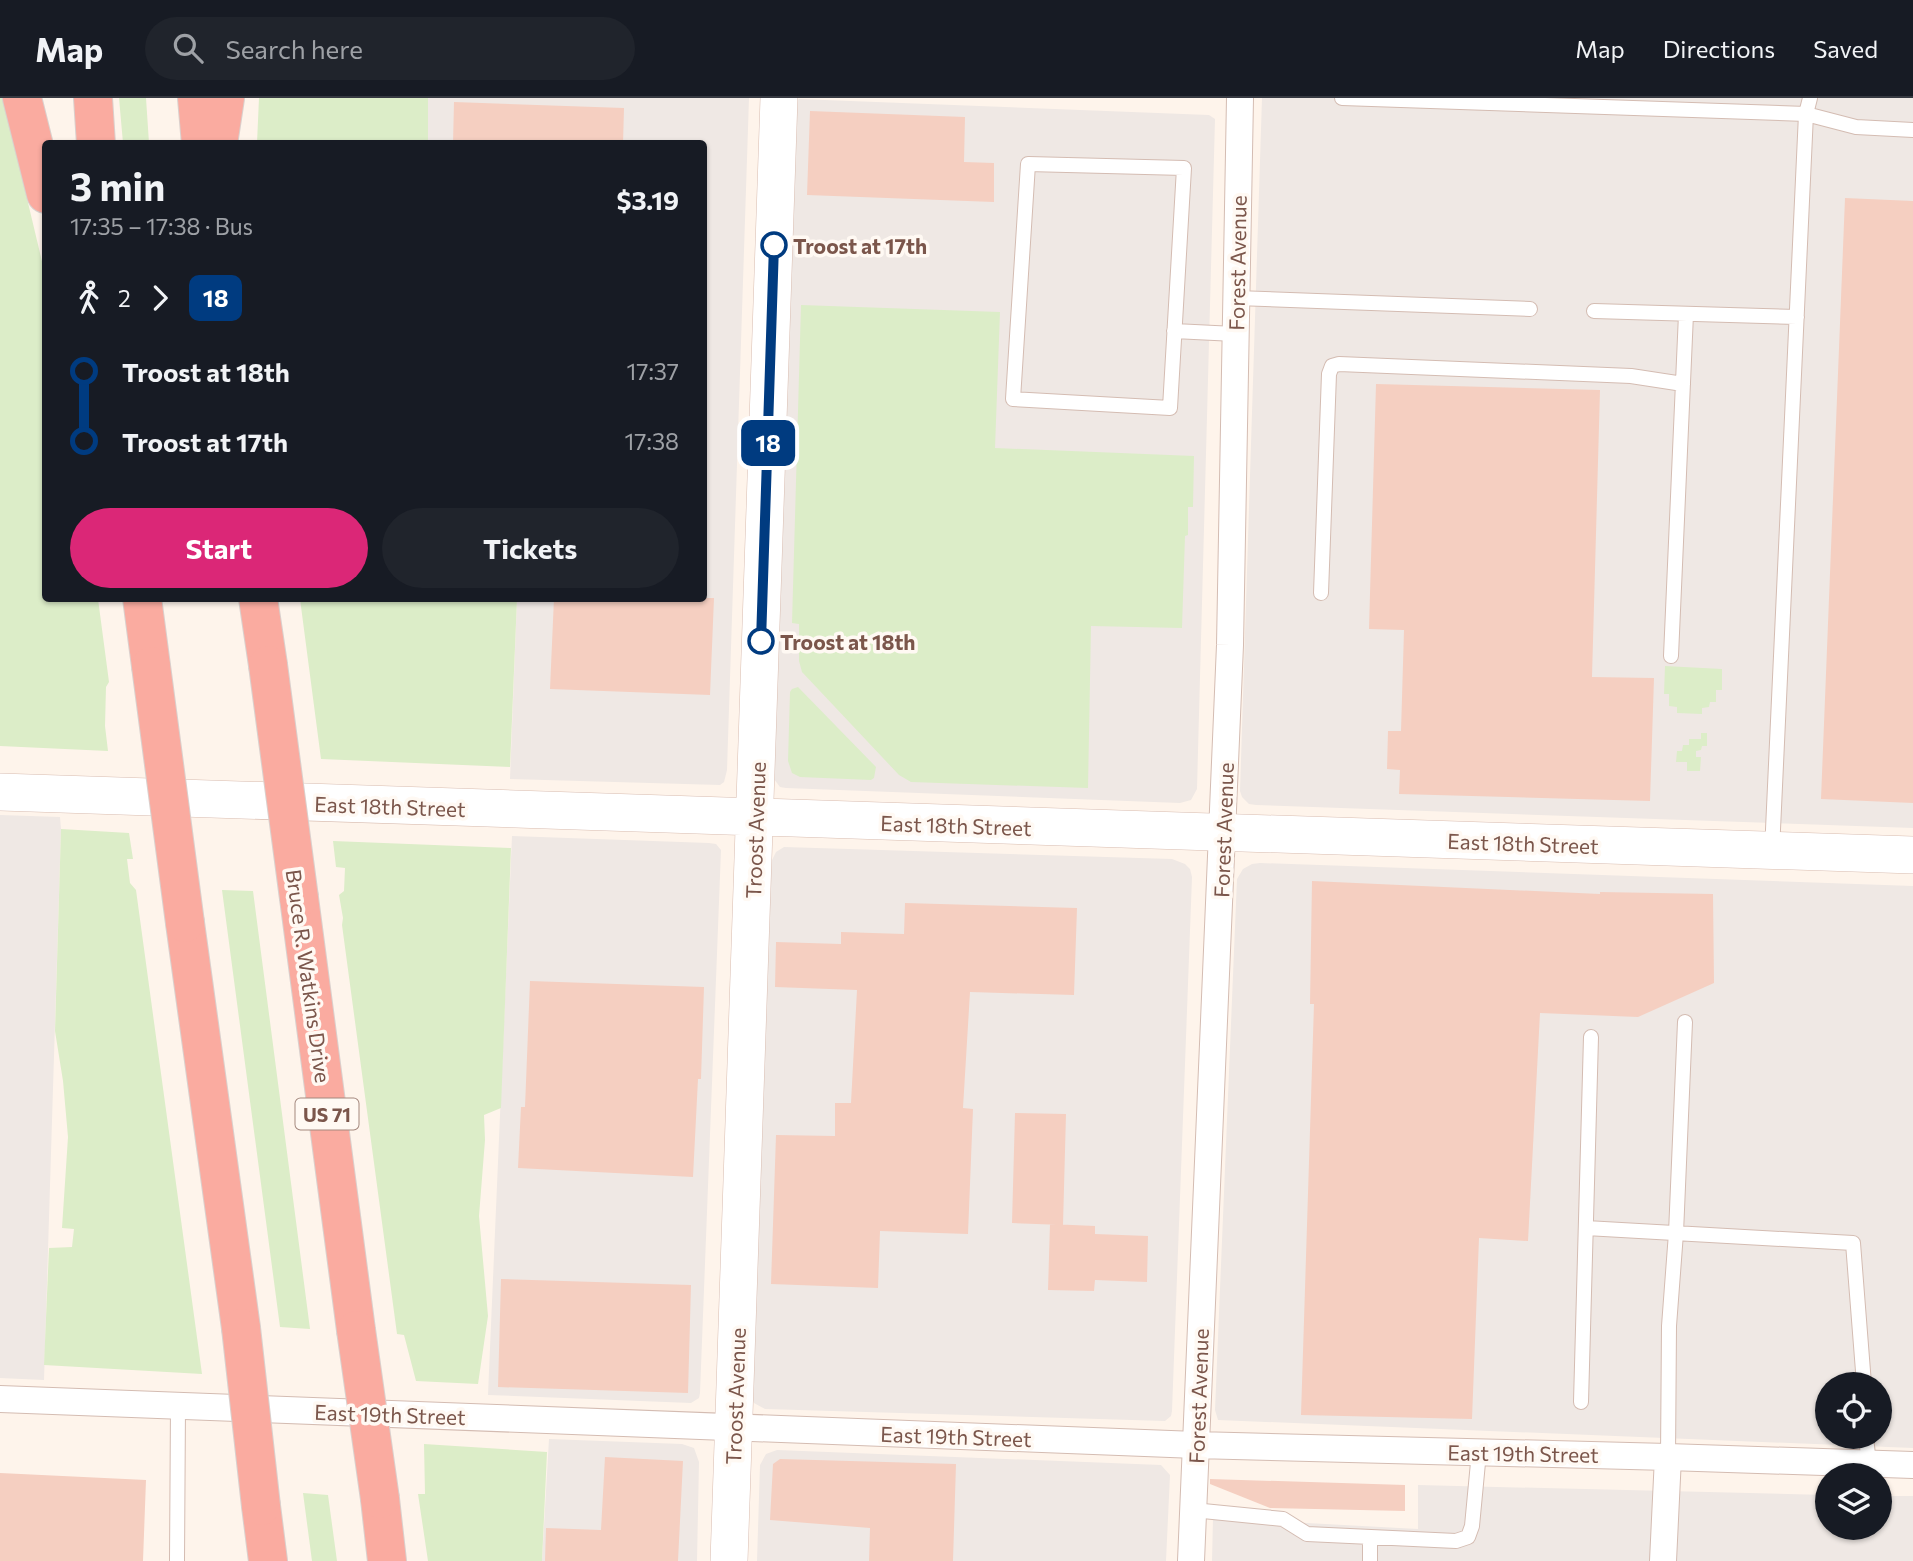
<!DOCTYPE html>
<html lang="en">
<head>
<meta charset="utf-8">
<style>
  :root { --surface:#171b24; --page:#20242c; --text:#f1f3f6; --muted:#9ea1a6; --line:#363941; --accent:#db2777 }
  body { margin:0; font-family:Commissioner,sans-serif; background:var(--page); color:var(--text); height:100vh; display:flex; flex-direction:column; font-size:26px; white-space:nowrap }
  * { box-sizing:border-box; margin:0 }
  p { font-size:23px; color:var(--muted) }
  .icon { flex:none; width:38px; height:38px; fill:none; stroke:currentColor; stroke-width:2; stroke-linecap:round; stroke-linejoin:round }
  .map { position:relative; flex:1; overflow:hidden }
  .side { position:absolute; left:42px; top:42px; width:665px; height:462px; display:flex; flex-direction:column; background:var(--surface); border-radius:7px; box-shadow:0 2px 5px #0004 }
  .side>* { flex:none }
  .badge { padding:0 14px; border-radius:10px; font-size:24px; line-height:46px }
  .fabs { position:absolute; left:1815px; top:1274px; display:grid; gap:14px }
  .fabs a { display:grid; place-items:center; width:77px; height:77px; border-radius:50%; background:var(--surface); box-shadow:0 2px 5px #0004; font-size:35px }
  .map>.badge { position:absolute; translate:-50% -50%; box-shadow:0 0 0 4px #fff }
  .legs { display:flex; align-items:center; gap:10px; height:77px; padding:0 28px; font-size:23px }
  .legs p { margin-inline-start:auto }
  .headline { display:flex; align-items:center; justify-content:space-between; height:119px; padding:0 28px }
  h1 { font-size:38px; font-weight:700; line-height:52px }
  .cta { display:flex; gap:14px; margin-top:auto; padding:14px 28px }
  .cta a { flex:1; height:80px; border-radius:42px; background:var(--accent); color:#fff; font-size:28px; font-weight:700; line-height:80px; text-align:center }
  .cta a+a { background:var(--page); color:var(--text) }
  ul { padding:0 28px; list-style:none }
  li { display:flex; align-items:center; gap:24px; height:70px; font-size:26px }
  li i { display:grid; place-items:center; width:10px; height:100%; margin:0 9px; background:currentColor }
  li i::after { content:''; width:18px; height:18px; margin:-9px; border:5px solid; border-radius:50%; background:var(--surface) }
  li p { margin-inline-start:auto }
  li:first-child i { background:linear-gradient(#0000 50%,currentColor 0) }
  li:last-child i { background:linear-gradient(currentColor 50%,#0000 0) }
  header { display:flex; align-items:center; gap:42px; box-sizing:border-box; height:98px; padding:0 35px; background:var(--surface); border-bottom:2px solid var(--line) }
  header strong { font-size:33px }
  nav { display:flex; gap:38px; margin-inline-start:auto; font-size:24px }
  .search { width:490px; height:63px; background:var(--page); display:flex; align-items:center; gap:18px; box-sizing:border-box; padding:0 24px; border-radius:38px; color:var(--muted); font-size:26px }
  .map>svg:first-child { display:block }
</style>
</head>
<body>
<header>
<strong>Map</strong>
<div class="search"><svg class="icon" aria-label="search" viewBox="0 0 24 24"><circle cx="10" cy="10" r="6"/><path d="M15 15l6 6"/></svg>Search here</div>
<nav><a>Map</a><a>Directions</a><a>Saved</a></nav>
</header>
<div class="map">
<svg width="1913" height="1463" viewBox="0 0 1913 1463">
  <rect width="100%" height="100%" fill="#fef4eb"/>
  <path fill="#efe8e4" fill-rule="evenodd" d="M428 0H749L727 672 724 684 720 687 510 681 517 501 704 500V46H428Z
    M1262 0H1913V730L1256 707 1249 706 1242 699 1240 693Z
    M799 1 1209 17 1215 21 1197 691 1191 702 1180 705 786 690 780 689 774 681 797 3Z
    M0 717 60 719 61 731 44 1282 0 1280Z
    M512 738 709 745 716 746 721 752 700 1295 699 1300 691 1305 488 1297Z
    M784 749 1172 761 1185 766 1190 771 1192 779 1172 1313 1171 1318 1165 1323 765 1311 754 1305 752 1301 771 764 776 754Z
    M1260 765 1913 788V1350L1218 1322 1215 1312 1237 781 1243 771 1252 766ZM1827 1286H1880V1339H1827Z
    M549 1341 682 1346 694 1350 699 1364 697 1463H542Z
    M777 1352 1161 1367 1170 1377 1166 1463H757L760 1367 766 1356Z
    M1418 1387 1827 1397V1430H1880V1398H1913V1463H1212L1213 1420 1418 1431Z"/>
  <path fill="#dcedc8" d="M0 0H3L45 176 46 500 98 501 109 584 106 589 105 628 108 653 0 648Z
    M119 0H146L149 45H123Z
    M259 0H428V45H257Z
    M801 207 1000 214 995 350 1194 358 1193 409H1188V437L1185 438 1182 530 1091 528 1088 690 911 684 899 677 802 574 799 563V526L792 525Z
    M300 501H517L510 669 321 661Z
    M1665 568 1722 571V592H1716V604H1710L1709 609 1702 610V616L1677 615V609L1669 608V596H1664Z
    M798 589 876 669 874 680 871 682 800 679 792 675 788 663 790 594 792 591Z
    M1701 635H1707V648H1702L1701 652 1696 653V659H1701L1700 673H1687V664H1676L1677 653H1682L1683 647H1689V641H1701Z
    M61 731 129 735 133 761H127L130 785 136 792 202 1276 44 1267 49 1150 72 1149 74 1131 62 1130 68 1039 63 983 55 933Z
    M333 743 511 750 501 1010 484 1017 485 1042 479 1118 488 1218 478 1286 416 1283 404 1237 397 1236 342 827 343 820 339 797 344 793 345 770 336 769Z
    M222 792 253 793 310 1231 280 1229Z
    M424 1346 547 1354 542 1463H428L418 1396H425Z
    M303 1395 328 1397 337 1463H312Z"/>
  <path fill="#f5cfc1" d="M454 4 624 10 623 46H453Z
    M810 13 965 19 964 64 994 65V104L807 97Z
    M1845 100 1913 103V705L1821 701Z
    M1376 286 1600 292 1592 579 1654 580 1650 703 1399 696 1400 672 1387 671 1388 633H1401L1404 532 1369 531Z
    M554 500H714L710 597 550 591Z
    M1312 783 1600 796V794L1713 796 1714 885 1638 919 1540 915 1528 1143 1479 1140 1472 1321 1301 1317 1314 906H1310Z
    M905 805 1077 810 1074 897 970 894 963 1010 973 1011 968 1136 880 1133 878 1190 771 1186 776 1037 835 1038V1005H851L857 892 775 889 776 844 841 846V834L904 836Z
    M530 883 704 889 701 981H698L693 1079 518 1070 521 1009H525Z
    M1015 1015 1066 1016 1063 1127 1012 1125Z
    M1050 1126 1095 1128V1136L1148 1138 1147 1184 1095 1182 1094 1193 1048 1192Z
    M501 1181 691 1187 688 1295 498 1289Z
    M605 1359 683 1363 678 1463H545L546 1430 601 1432Z
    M780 1361 956 1366 953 1463H869L870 1430 770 1422 773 1366Z
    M0 1375 146 1382 143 1463H0Z
    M1210 1381 1405 1387V1413L1270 1410 1210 1386Z"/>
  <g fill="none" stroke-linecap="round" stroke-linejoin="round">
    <defs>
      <path id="lane" d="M1342 0 1806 16 1856 29 1913 32
        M1028 66 1184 70 1170 310 1013 301Z
        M1236 200 1530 211
        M1594 213 1797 219
        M1174 233 1235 236
        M1321 495 1329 276 1332 268 1339 266 1631 278 1683 286
        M1671 558 1686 216
        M1772 753 1806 16 1810 0
        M1586 1130 1853 1145 1864 1286
        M1581 1304 1591 939
        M1866 1339 1869 1366
        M1668 1359 1669 1228 1676 1135 1685 924
        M1193 1412 1283 1421 1307 1436 1456 1443 1468 1439 1472 1428 1479 1354
        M177 1463 178 1308
        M1370 1463V1440"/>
      <path id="street" d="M0 1301 1196 1347 1668 1359 1913 1367
        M1191 1463 1230 547 1240 0
        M1663 1463 1668 1359"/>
      <path id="secondary" d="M0 694 1913 757
        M729 1463 779 0"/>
      <path id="highway" d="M22 0 46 96
        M93 0 96 46
        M197 0 201 46
        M218 46 225 0
        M142 500 151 568
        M258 500 268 567
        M299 800 356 1232
        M185 825 241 1230
        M380 1401 387 1463
        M261 1408 268 1463"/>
    </defs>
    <use href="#lane" stroke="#d4bcb2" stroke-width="16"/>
    <use href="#street" stroke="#d4bcb2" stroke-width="28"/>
    <use href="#secondary" stroke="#d9bdb1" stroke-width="38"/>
    <use href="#highway" stroke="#dad0cd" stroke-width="40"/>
    <use href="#lane" stroke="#fff" stroke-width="14"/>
    <use href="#street" stroke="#fff" stroke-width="26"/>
    <use href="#secondary" stroke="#fff" stroke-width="37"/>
    <use href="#highway" stroke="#faaba0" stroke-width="38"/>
    <defs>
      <path id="highway-bridge" d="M268 567 299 800
        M151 568 185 825
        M241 1230 261 1408
        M356 1232 380 1401"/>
    </defs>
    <use href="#highway-bridge" stroke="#dad0cd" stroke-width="40" stroke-linecap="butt"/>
    <use href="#highway-bridge" stroke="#faaba0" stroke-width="38"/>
  </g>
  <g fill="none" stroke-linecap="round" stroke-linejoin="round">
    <defs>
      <path id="line-1" d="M761 543 774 147"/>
    </defs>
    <use href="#line-1" stroke="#fff" stroke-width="16"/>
    <use href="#line-1" stroke="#003b80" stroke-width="10"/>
  </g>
  <g fill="#fff" stroke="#003b80" stroke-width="3.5">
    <circle cx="774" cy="147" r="12"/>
    <circle cx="761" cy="543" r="12"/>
  </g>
  <g text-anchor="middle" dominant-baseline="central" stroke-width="7" stroke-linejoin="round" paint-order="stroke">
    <rect fill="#fff9f3" stroke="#a3877d" stroke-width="2" x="295.5" y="1000.5" width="63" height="31" rx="5"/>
    <g font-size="19" font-weight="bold" fill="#7b564b">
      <text x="327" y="1016">US 71</text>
    </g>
    <g font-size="21" font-weight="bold" fill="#7b564b" stroke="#fff9f3" text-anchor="start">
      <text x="793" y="147">Troost at 17th</text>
      <text x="780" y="543">Troost at 18th</text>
    </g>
    <g font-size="21" fill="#7b564b" stroke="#fff9f3">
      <text transform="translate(1237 165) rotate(-89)">Forest Avenue</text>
      <text transform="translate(390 708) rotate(2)">East 18th Street</text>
      <text transform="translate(956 727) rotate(2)">East 18th Street</text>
      <text transform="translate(755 732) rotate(-88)">Troost Avenue</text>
      <text transform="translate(1223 732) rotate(-88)">Forest Avenue</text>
      <text transform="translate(1523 745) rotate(2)">East 18th Street</text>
      <text transform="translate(309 878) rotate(82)">Bruce R. Watkins Drive</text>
      <text transform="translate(735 1298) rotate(-88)">Troost Avenue</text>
      <text transform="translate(1198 1298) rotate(-88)">Forest Avenue</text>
      <text transform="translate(390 1316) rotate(2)">East 19th Street</text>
      <text transform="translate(956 1338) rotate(2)">East 19th Street</text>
      <text transform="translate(1523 1355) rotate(1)">East 19th Street</text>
    </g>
  </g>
</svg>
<div class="fabs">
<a><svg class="icon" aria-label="locate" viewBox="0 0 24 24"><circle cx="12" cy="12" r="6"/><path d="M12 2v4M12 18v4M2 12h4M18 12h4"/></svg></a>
<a><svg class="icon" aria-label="layers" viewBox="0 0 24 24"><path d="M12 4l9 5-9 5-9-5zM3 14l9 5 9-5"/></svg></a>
</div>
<b class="badge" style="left:768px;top:345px;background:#003b80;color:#fff">18</b>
<section class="side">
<div class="headline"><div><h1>3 min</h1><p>17:35 – 17:38 · Bus</p></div><b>$3.19</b></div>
<div class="legs"><svg class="icon" aria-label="walk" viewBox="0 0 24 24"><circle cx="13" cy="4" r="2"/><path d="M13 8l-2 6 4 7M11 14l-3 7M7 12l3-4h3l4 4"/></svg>2<svg class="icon" aria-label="forward" viewBox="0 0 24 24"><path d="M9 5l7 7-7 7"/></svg><b class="badge" style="background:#003b80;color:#fff">18</b></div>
<ul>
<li><i style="color:#003b80"></i><b>Troost at 18th</b><p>17:37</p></li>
<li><i style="color:#003b80"></i><b>Troost at 17th</b><p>17:38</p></li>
</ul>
<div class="cta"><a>Start</a><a>Tickets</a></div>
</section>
</div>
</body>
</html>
